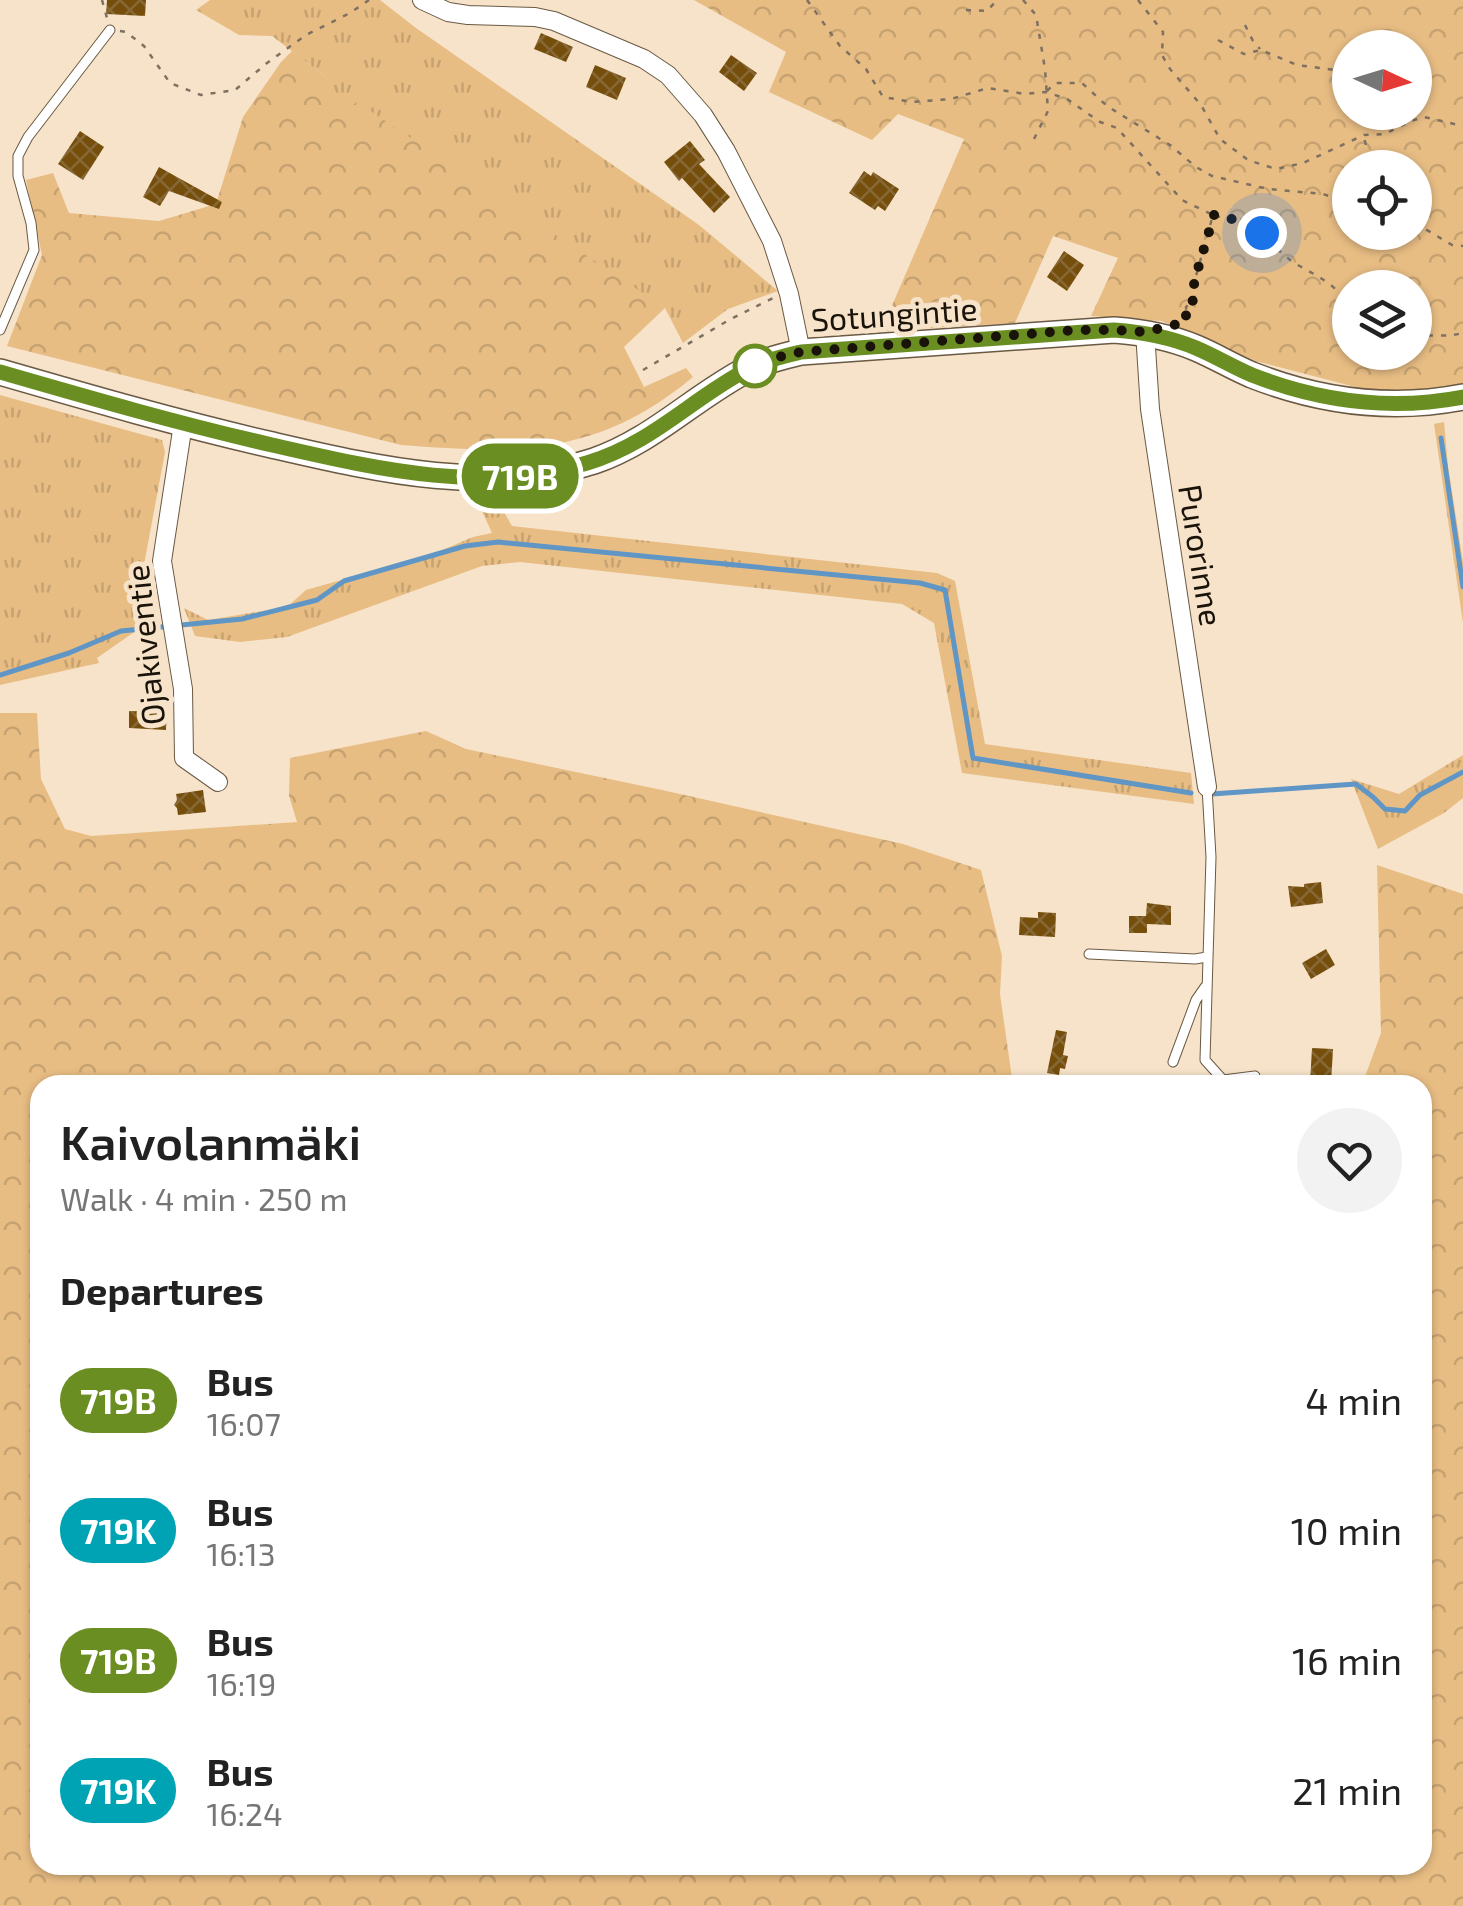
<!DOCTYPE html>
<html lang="en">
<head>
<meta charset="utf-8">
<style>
  :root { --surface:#fff; --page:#f2f2f2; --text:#222; --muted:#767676 }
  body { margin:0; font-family:"Exo 2",sans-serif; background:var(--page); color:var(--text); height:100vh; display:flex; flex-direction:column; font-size:38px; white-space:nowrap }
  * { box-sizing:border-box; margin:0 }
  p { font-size:32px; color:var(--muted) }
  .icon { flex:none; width:55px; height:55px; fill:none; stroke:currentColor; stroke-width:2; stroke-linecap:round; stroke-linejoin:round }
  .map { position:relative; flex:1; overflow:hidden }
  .details { position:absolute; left:30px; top:1075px; width:1402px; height:800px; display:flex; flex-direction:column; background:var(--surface); border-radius:30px; box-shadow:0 2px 8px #0004 }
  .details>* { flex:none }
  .badge { padding:0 20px; border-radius:32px; font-size:35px; line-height:65px }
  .needle { width:65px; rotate:94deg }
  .buttons { position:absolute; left:1332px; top:30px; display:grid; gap:20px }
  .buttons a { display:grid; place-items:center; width:100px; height:100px; border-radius:50%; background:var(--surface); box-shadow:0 2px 8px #0004; font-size:50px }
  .you { position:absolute; width:50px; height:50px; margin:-25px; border:8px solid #fff; border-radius:50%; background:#1a73e8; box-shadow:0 0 0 15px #1a73e833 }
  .map>.badge { position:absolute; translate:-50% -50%; box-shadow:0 0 0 5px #fff }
  h2 { padding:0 30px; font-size:38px; line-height:90px }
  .round { display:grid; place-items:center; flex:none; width:105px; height:105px; border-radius:52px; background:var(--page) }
  .headline { display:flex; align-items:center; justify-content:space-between; height:170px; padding:0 30px }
  h1 { font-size:48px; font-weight:600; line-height:75px }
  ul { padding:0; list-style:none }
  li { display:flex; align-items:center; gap:30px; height:130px; padding:0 30px }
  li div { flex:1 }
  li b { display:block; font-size:38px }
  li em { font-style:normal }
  li .badge { min-width:110px; font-weight:700; text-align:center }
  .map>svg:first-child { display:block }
</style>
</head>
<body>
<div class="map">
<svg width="1463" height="1906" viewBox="0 0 1463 1906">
  <defs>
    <pattern id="grass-tufts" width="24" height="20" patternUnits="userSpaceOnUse" patternTransform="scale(2.5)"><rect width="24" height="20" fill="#e8bd84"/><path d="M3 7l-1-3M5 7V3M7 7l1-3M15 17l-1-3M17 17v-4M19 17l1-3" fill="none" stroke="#c6a271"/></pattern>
    <pattern id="forest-crowns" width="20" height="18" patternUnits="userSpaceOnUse" patternTransform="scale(2.5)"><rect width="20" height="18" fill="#e8bd84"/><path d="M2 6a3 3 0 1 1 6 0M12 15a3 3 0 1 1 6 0" fill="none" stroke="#c6a271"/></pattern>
    <pattern id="building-cross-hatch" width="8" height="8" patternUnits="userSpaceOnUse" patternTransform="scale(2.5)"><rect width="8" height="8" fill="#754e0c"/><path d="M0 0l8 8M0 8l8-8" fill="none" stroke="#866836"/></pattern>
  </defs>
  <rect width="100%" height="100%" fill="#f7e3c9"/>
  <path fill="url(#grass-tufts)" d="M210 0H380L416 28 699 225 778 291 728 309 683 343 665 308 325 121 326 77 272 36 239 35 196 10Z
    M0 395 162 440 165 452 144 565 153 619 97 658 99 663 0 685Z
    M1444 422 1448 466 1463 562V623L1434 424Z
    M494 494 512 526 937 573 955 581 985 744 1191 773 1194 804 962 773 934 623 902 604 520 562 482 566 287 637 240 642 195 636 184 608 208 620 287 607 306 590 433 554 473 537 492 533 475 496Z
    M1463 755V798L1444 813 1378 849 1351 779 1399 794Z"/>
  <path fill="url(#forest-crowns)" fill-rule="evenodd" d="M694 0H1463V385L1436 392 1363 389 1256 361 1162 321 1091 316 1118 258 1053 236 1015 323 881 331 964 139 898 114 872 140 769 92 786 52ZM1350 48H1415V112H1350ZM1350 168H1415V232H1350ZM1350 288H1415V352H1350Z
    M292 51 326 77V120L357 102 665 308 624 347 644 387 686 368 693 377C598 456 518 454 401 445L7 346 42 255 26 180 53 173 69 213 159 221 216 204 243 117 281 62Z
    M0 713H37L41 779 65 829 91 836 297 822 289 796 290 758 426 731 466 749 662 790 903 844 981 870 1002 956 1000 994 1013 1085H40V1865H1422V1085H1359L1363 1082 1381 1033 1377 865 1463 894V1906H0Z"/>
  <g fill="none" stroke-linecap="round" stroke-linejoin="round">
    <path stroke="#5f96c5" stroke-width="5" d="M1441 438 1463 587
      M0 675 69 653 121 631 242 619 317 600 344 581 465 546 498 542 920 583 945 590 973 758 1191 793
      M1212 794 1356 784 1373 797 1385 809 1405 811 1420 795 1463 772"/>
  </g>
  <path fill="url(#building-cross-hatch)" d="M107 0H146L145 16 106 14Z
    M541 33 573 47 566 62 534 49Z
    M731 55 757 73 744 91 719 72Z
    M595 65 626 78 617 100 586 87Z
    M80 131 104 147 83 180 58 164Z
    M690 141 705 160 699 164 730 197 714 213 682 178 679 181 664 162Z
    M159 167 222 202 219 209 169 191 160 206 143 197Z
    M864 171 871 176 873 172 899 189 885 211 878 206 875 210 849 193Z
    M1064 251 1084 265 1067 291 1047 277Z
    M129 711 167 712 166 730 129 728Z
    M203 790 206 812 178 815 177 808 174 805 177 800 176 794Z
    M1321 882 1323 903 1291 907 1288 886 1304 887V884Z
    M1147 903 1171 906V925L1147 924V933H1129V916H1146Z
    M1038 912 1056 913 1055 937 1019 935 1020 917 1038 918Z
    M1326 949 1335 965 1311 979 1302 963Z
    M1056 1030 1067 1032 1063 1055 1068 1056 1065 1069 1060 1068 1059 1075 1047 1073Z
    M1312 1048 1333 1049 1331 1084 1310 1083Z"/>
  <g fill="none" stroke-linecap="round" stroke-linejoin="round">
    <defs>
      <path id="lane" d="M0 330 34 250 31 223 18 176V156L28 137 110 30
        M1207 787 1211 857 1205 1060 1223 1080 1255 1076
        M1089 954 1195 959 1207 957
        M1173 1062 1196 1000 1205 987"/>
      <path id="street" d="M422 0 448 12 468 15 535 17 554 21 644 59 668 75 703 115 726 151 772 241 789 294 801 352
        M1145 332 1150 409 1207 787
        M183 424 162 561 183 689 184 758 218 782"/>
      <path id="secondary" d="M0 372C90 398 180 424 272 445 376 469 489 496 594 461 653 441 695 396 750 368 766 360 784 356 801 352L1114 330C1143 332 1170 337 1196 348 1215 356 1233 367 1252 375 1321 402 1391 411 1463 397"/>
    </defs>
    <use href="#lane" stroke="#6a5943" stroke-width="11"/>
    <use href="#street" stroke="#6a5943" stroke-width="20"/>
    <use href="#secondary" stroke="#6a5943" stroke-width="28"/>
    <path stroke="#7e7161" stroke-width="2.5" stroke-dasharray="5 8" stroke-linecap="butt" d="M102 0 107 18
      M807 0 840 46 866 69 883 97 912 102 951 99 988 88 1025 94 1046 92 1067 99 1100 122 1117 128 1182 200 1213 215 1194 283 1195 299 1186 307 1187 320
      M1023 0 1036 15 1045 69 1048 111 1033 141
      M1138 0 1163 32 1162 55 1170 69 1201 105 1220 139 1248 160 1276 169 1303 163 1364 135 1385 134 1411 121 1424 117 1463 126
      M966 10 987 11 997 0
      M1245 25 1253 41 1260 49
      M120 31 126 32 144 46 170 83 201 95 235 90 267 63 306 35 350 13 369 0
      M1218 40 1244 54 1261 50 1297 65 1335 70 1350 74
      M1047 91 1055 83H1082L1107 106 1170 145 1196 167 1212 176 1268 189 1323 194 1350 203
      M1359 168 1368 154 1364 137
      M1340 198 1350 182
      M1215 216 1236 220 1253 218C1263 235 1280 254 1296 264 1317 276 1340 286 1350 309
      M1415 223 1452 245 1463 246
      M1415 336C1429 334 1454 338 1463 332
      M643 370 729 320 773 298"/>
    <use href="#lane" stroke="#fff" stroke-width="9"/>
    <use href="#street" stroke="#fff" stroke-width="18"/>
    <use href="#secondary" stroke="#fff" stroke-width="25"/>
  </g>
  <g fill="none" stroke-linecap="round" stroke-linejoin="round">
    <defs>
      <path id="line" d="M0 372C90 398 180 424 272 445 373 468 484 495 587 463 653 443 692 398 750 368 766 360 784 356 801 352L1114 330C1143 332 1170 337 1196 348 1215 356 1233 367 1252 375 1321 402 1390 411 1463 397"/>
    </defs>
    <use href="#line" stroke="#fff" stroke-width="22"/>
    <use href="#line" stroke="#6b8e23" stroke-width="15"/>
    <path stroke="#1a130a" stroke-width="10" stroke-dasharray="0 18" d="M755 366 751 367 779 357 801 352 1078 330H1114L1145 332 1186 322V306L1195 299 1194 282 1214 215 1236 220 1253 218 1262 233"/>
  </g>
  <circle fill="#fff" stroke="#6b8e23" stroke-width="5" cx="755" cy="366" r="20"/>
  <g text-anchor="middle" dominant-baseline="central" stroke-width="10" stroke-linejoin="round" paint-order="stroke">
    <g font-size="32" fill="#1a130a" stroke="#f7e3c9">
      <text transform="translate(894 313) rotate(-4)">Sotungintie</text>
      <text transform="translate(1202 555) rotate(81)">Purorinne</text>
      <text transform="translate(144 645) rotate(-96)">Ojakiventie</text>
    </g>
  </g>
</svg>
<div class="buttons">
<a><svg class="needle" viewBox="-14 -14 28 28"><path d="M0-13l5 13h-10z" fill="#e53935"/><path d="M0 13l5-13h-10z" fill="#767676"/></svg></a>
<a><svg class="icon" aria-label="locate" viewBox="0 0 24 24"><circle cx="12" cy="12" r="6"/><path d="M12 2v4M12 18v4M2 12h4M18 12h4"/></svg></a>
<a><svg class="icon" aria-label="layers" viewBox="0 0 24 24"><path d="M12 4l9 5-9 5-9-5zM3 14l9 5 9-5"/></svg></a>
</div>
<div class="you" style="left:1262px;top:233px"></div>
<b class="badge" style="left:520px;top:476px;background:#6b8e23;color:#fff">719B</b>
<section class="details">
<div class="headline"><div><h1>Kaivolanmäki</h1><p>Walk · 4 min · 250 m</p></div><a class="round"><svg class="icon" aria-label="heart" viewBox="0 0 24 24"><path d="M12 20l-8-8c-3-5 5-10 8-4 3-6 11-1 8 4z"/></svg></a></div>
<h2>Departures</h2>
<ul>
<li><span class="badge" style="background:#6b8e23;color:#fff">719B</span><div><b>Bus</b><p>16:07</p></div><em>4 min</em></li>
<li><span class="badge" style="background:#00a3b4;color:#fff">719K</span><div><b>Bus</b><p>16:13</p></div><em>10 min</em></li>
<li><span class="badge" style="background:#6b8e23;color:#fff">719B</span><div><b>Bus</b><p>16:19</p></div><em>16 min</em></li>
<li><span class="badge" style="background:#00a3b4;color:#fff">719K</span><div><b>Bus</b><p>16:24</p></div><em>21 min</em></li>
</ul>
</section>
</div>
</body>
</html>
